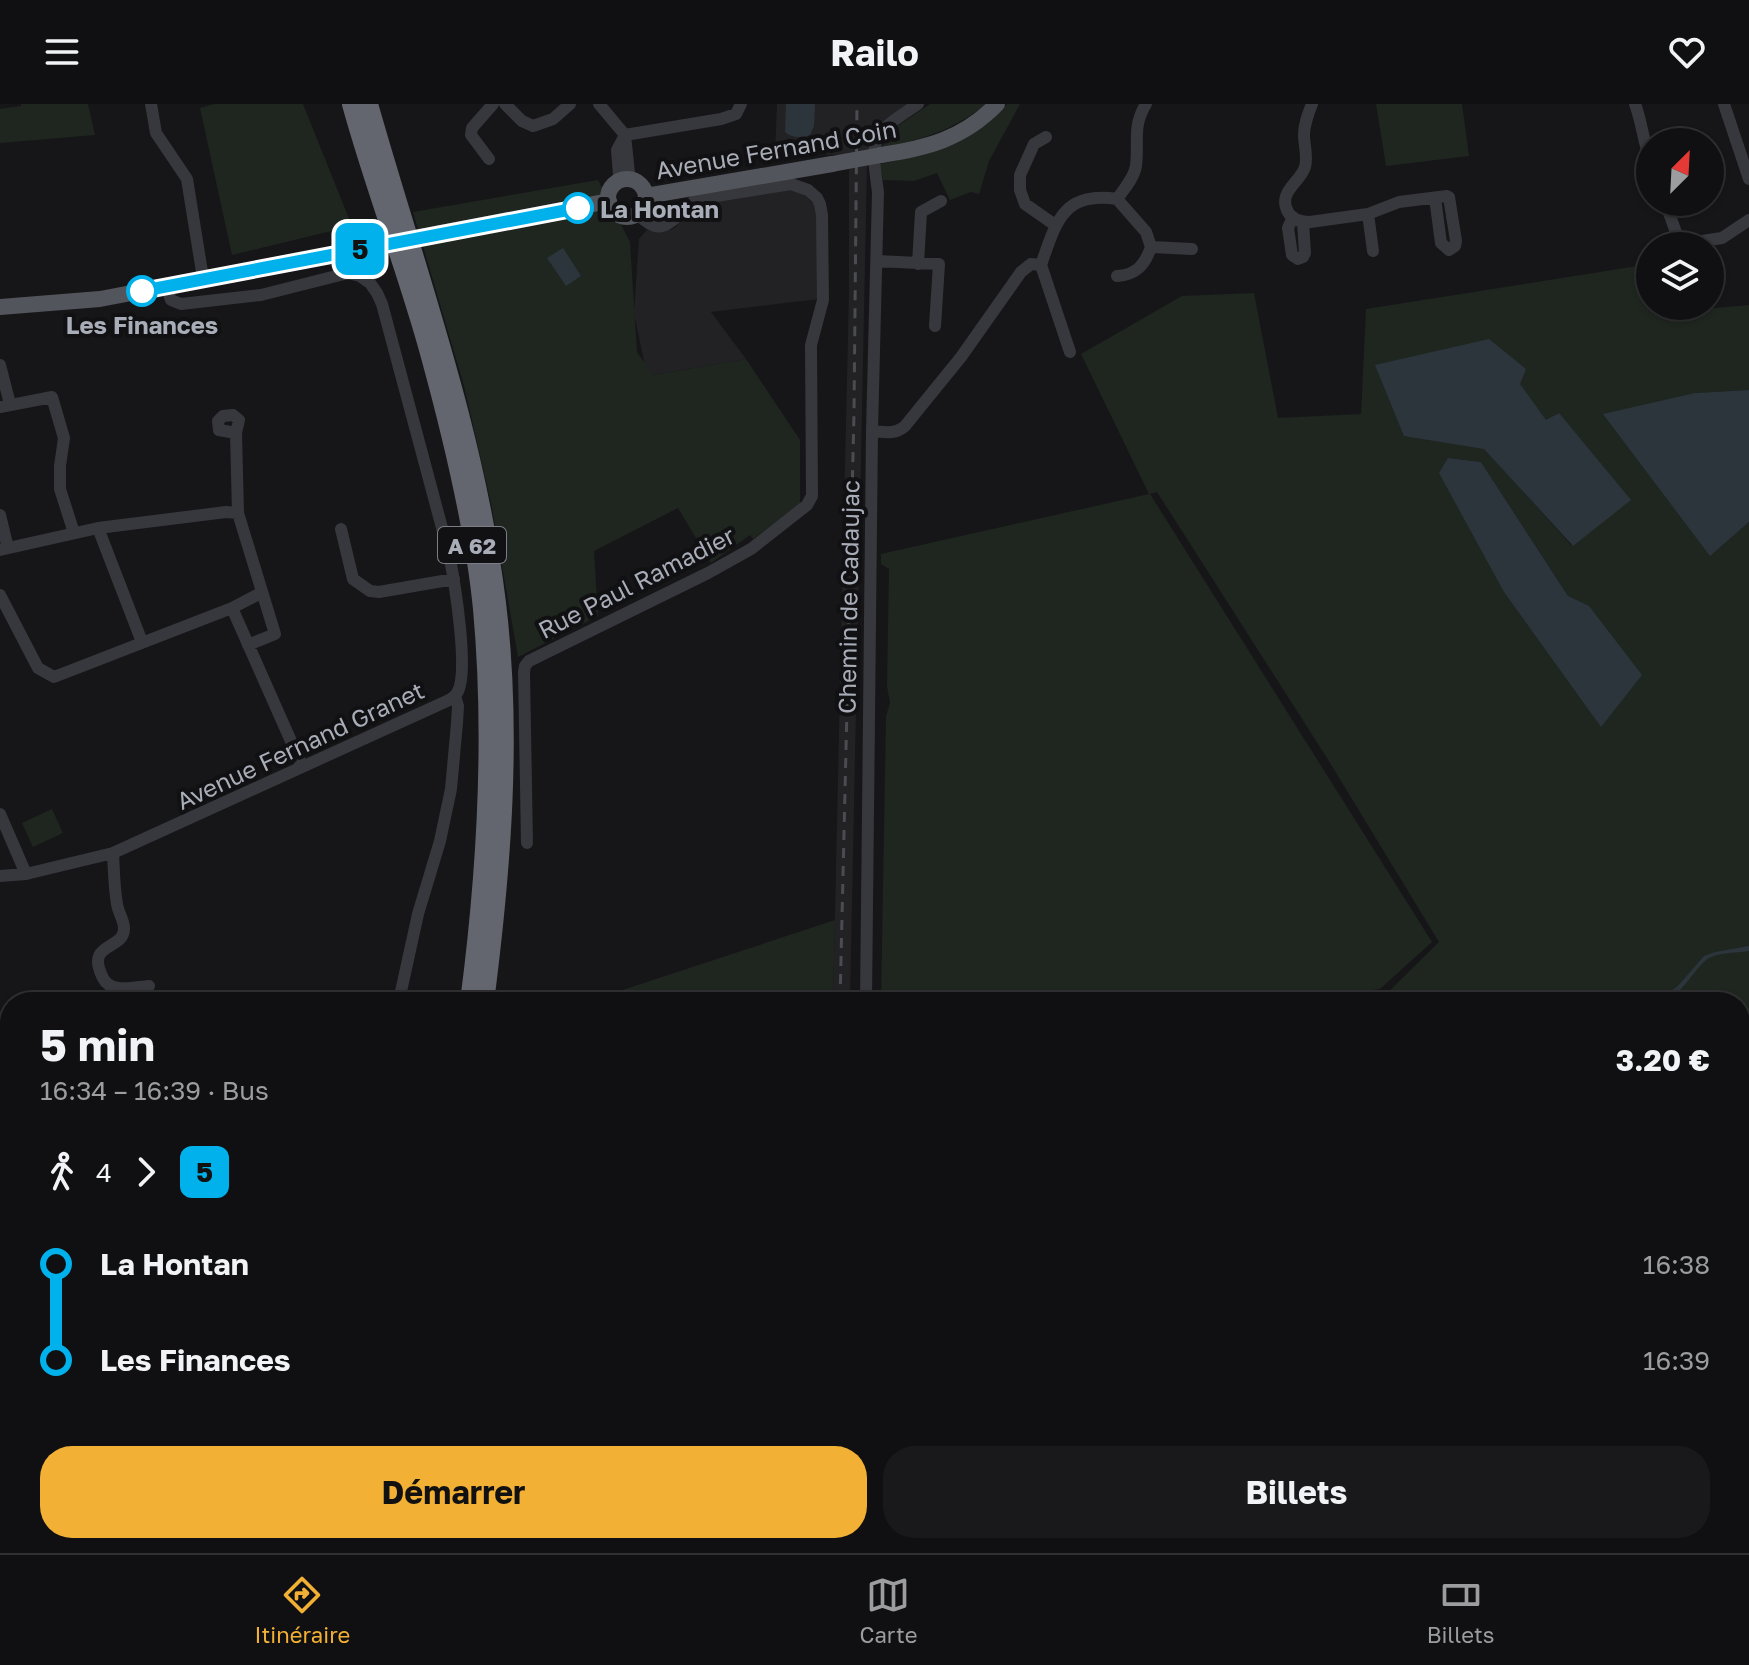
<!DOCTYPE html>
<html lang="fr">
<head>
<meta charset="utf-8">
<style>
  :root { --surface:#101012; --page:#19191b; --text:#f1f3f6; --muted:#9c9d9f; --line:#303032; --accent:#f2b134 }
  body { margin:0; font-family:"Golos Text",sans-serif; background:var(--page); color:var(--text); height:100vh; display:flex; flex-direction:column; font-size:30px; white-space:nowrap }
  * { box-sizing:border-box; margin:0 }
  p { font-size:26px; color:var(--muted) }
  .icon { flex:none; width:44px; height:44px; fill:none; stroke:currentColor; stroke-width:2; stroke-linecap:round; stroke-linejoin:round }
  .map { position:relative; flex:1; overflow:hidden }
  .panel { position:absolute; left:0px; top:888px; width:1750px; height:562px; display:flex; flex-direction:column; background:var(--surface); border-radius:32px 32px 0 0; box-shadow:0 2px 6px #0004,0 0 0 2px var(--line) }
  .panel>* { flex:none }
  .badge { padding:0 16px; border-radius:12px; font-size:28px; line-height:52px }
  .needle { width:52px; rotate:24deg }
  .controls { position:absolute; left:1636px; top:24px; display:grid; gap:16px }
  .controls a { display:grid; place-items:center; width:88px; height:88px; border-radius:50%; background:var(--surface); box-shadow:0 2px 6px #0004,0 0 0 2px var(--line); font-size:40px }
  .map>.badge { position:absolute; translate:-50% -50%; box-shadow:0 0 0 4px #fff }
  .legs { display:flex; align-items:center; gap:12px; height:88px; padding:0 40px; font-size:26px }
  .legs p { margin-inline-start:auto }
  .overview { display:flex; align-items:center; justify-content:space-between; height:136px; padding:0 40px }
  h1 { font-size:44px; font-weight:700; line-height:60px }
  .button { display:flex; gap:16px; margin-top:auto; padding:16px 40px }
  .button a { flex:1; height:92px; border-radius:32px; background:var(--accent); color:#111; font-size:32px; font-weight:700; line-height:92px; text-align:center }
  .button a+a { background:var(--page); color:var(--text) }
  ul { padding:0 40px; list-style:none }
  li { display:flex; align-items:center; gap:28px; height:96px; font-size:30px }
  li i { display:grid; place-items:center; width:12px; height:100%; margin:0 10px; background:currentColor }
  li i::after { content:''; width:20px; height:20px; margin:-10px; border:6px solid; border-radius:50%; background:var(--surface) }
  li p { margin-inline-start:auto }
  li:first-child i { background:linear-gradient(#0000 50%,currentColor 0) }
  li:last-child i { background:linear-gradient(currentColor 50%,#0000 0) }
  header { display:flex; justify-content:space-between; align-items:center; height:104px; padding:0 40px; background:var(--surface); font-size:36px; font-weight:700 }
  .menu { display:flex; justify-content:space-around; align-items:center; height:112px; border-top:2px solid var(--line); background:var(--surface); font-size:22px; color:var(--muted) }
  .menu a { display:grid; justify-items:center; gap:4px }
  .menu .current { color:var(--accent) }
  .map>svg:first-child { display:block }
</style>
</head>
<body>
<header><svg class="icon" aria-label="menu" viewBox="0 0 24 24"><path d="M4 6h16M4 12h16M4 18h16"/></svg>Railo<svg class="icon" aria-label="heart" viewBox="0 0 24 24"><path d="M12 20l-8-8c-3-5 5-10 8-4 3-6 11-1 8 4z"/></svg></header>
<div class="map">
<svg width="1749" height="1449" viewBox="0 0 1749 1449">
  <rect width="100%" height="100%" fill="#161618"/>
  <path fill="#222225" d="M777 0H908L875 29 870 37 869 46 845 51 775 49Z
    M867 61 850 898H833L849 185V65Z
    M785 85 795 86 802 89 815 101 818 112 819 195 711 208 746 255 647 272 634 209 639 135 647 126H671L677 122 694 103 701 99Z"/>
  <path fill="#1e261f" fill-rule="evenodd" d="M21 0H88L95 31 0 39V5L21 2Z
    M214 0H303L352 122 232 151 200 4Z
    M930 0H986C952 27 923 35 882 44L890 27Z
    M1007 0H1020L989 57 979 90 971 88 950 96 937 69 914 77 883 76 880 60C936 49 967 43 1007 0Z
    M1376 0H1462L1469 52 1386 62Z
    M598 76 630 138 637 248 653 271 746 255 800 336V400L753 435 750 431 711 459 678 404 594 447 598 512 518 553 491 399 464 282 413 108Z
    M1650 160V202H1700L1703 205 1749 201V286L1695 289 1710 451 1749 418V1449H1343L1339 1446 1323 1444 1317 1449H1074L1080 1440H1740V898H1378L1439 838 1327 654 1157 388 1150 390 1432 838 1380 885 1286 898H881L886 612 890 599 887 582 889 465 881 460V450L1149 390 1081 250 1182 192 1254 189 1278 314 1361 310 1366 205ZM1519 280 1546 317 1559 309 1572 442 1484 344ZM1448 354 1481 358 1568 492Z
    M52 705 63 729 33 743 22 719Z
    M835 816 833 898H586Z
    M14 1440H820V1449H8Z
    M867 1440H924L937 1449H867Z"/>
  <path fill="#2c353c" d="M786 0H815L814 22 810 31C802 34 791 34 785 28Z
    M563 144 581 172 566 182 547 154Z
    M1489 235 1526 265 1520 280 1546 316 1559 309 1631 396 1573 442 1484 345 1404 332 1375 261Z
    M1749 286V418L1710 452 1603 310 1695 289Z
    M1448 354 1481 358 1568 492 1589 502 1642 571 1601 623 1504 488 1439 369Z
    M1749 842V847C1736 849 1715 848 1705 857 1691 869 1678 898 1657 898L1659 895 1678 882 1704 852 1715 848Z
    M924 1440H1080L1074 1449H937Z"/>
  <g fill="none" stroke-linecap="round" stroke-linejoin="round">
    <path stroke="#2c353c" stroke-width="3" d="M0 1276 10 1283
      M188 1440 195 1449
      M1084 1449 1090 1440"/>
    <path stroke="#37383d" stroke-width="12" d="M151 0 156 29 187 75 203 174
      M505 0 522 17 533 22 553 15 570 0
      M599 0 625 31 629 69 633 77
      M1312 0C1308 10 1304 20 1304 31 1304 41 1308 53 1305 63 1300 79 1277 88 1288 108 1292 116 1302 118 1310 118L1368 110 1399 98 1447 92 1449 93 1456 137 1455 142 1449 146 1441 139 1435 94
      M1635 0C1642 18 1643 37 1650 55
      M1724 0 1749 75
      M625 31 721 15 736 10 741 0
      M1046 33 1034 40 1020 71V86L1025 100 1055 121
      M489 55 471 31 472 24 493 0
      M617 79 619 71 617 46 625 31
      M1665 98 1677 131 1689 139 1722 134 1749 116
      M1368 110 1373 147
      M1293 113 1288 124 1292 151 1298 155 1303 153 1305 149 1303 118
      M1151 143 1192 145
      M877 157 939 160 935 222
      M918 160 921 108 941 97
      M1041 161C1056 118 1063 87 1117 95 1124 85 1134 74 1136 62 1139 37 1132 23 1146 0
      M1117 172C1136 171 1145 161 1151 143L1146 128 1117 95
      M0 261 10 300
      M0 303 52 293 64 334 60 362V385L74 429
      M872 327C884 328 895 331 905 322L961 253 1021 168 1031 160 1041 161 1070 248
      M236 329 219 326 218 317 223 312 233 311 239 316 236 329 238 409
      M0 411 8 444
      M98 424 142 538
      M341 425 353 475 370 487 379 488 454 475
      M0 446 98 424 226 408 238 409 275 530 248 541
      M0 491 38 564 54 573 232 504 261 489
      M232 504 302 662
      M0 710 26 770
      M527 739 524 568 525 562 529 557 708 469 751 445 807 401 812 392 811 241 823 196 822 111 820 100 817 94 808 86 791 80 697 95C676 108 665 140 638 110
      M113 749C114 766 114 783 117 800 118 808 124 816 124 824 125 847 84 837 103 874 111 890 134 883 149 882
      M0 772 26 770 113 749 447 597C452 594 454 594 457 589 470 569 454 475 449 450L382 200 377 189 370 179 360 172 348 169 261 191 181 200 171 196 166 182
      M400 892 418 810 440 737 451 685 457 619 458 602 455 592
      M866 898 872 327 878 88C870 32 871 31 918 0"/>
    <path stroke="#53555c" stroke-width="16" d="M881 51C927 44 963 35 997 0
      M608 94a19 19 0 1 1 38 0a19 19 0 1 1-38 0Z
      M646 92 832 60
      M440 129 609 97
      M0 203 100 195 366 144"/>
    <path stroke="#63666e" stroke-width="18" d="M351 0C374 84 406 165 429 249 451 329 474 422 482 505 494 636 486 768 469 898
      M369 0C416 166 476 326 497 499 513 631 502 766 485 898
      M402 1449V1440
      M417 1449 418 1440"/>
    <path stroke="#4a4c52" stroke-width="3" stroke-dasharray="10 8" stroke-linecap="butt" d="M840 898 854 309 857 0
      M831 1449V1440"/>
    <path stroke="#53555c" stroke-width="16" d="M832 60 881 51
      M366 144 440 129"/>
  </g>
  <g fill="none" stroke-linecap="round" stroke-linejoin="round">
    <defs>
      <path id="line-1" d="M142 187 578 104"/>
    </defs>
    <use href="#line-1" stroke="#fff" stroke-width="18"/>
    <use href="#line-1" stroke="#00b1eb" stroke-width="12"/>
  </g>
  <g fill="#fff" stroke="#00b1eb" stroke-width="4">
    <circle cx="578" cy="104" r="14"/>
    <circle cx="142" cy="187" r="14"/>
  </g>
  <g text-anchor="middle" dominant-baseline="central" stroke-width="8" stroke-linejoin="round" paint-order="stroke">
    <rect fill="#111113" stroke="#7b7e86" stroke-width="2" x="438" y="423" width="68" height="36" rx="6"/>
    <g font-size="22" font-weight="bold" fill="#a8adb8">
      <text x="472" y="441">A 62</text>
    </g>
    <g font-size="24" fill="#a8adb8" stroke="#111113">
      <text transform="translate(776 45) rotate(-10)">Avenue Fernand Coin</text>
      <text transform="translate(636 478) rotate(-27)">Rue Paul Ramadier</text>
      <text transform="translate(848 493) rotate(-89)">Chemin de Cadaujac</text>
      <text transform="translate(300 641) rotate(-25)">Avenue Fernand Granet</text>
    </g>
    <g font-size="24" font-weight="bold" fill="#a8adb8" stroke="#111113" text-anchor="start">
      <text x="600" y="104">La Hontan</text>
      <text x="142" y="220" text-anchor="middle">Les Finances</text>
    </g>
  </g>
</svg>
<div class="controls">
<a><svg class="needle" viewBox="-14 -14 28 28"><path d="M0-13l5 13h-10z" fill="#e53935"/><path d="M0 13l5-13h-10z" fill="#9c9d9f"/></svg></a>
<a><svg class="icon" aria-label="layers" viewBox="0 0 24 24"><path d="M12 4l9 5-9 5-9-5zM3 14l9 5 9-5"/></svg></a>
</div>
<b class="badge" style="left:360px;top:145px;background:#00b1eb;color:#111">5</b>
<section class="panel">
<div class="overview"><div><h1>5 min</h1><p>16:34 – 16:39 · Bus</p></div><b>3.20 €</b></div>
<div class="legs"><svg class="icon" aria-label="walk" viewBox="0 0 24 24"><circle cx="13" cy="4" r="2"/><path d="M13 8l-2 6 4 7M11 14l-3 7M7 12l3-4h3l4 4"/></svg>4<svg class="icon" aria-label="forward" viewBox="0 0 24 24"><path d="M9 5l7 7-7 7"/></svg><b class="badge" style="background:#00b1eb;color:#111">5</b></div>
<ul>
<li><i style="color:#00b1eb"></i><b>La Hontan</b><p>16:38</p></li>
<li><i style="color:#00b1eb"></i><b>Les Finances</b><p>16:39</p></li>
</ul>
<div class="button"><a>Démarrer</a><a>Billets</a></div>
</section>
</div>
<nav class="menu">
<a class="current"><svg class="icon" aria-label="directions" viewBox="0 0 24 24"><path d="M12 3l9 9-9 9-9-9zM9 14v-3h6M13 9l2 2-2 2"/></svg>Itinéraire</a>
<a><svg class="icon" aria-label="map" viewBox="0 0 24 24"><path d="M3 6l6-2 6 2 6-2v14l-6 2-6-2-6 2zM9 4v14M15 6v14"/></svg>Carte</a>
<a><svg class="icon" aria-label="tickets" viewBox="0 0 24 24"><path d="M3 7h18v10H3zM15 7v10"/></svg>Billets</a>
</nav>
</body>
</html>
